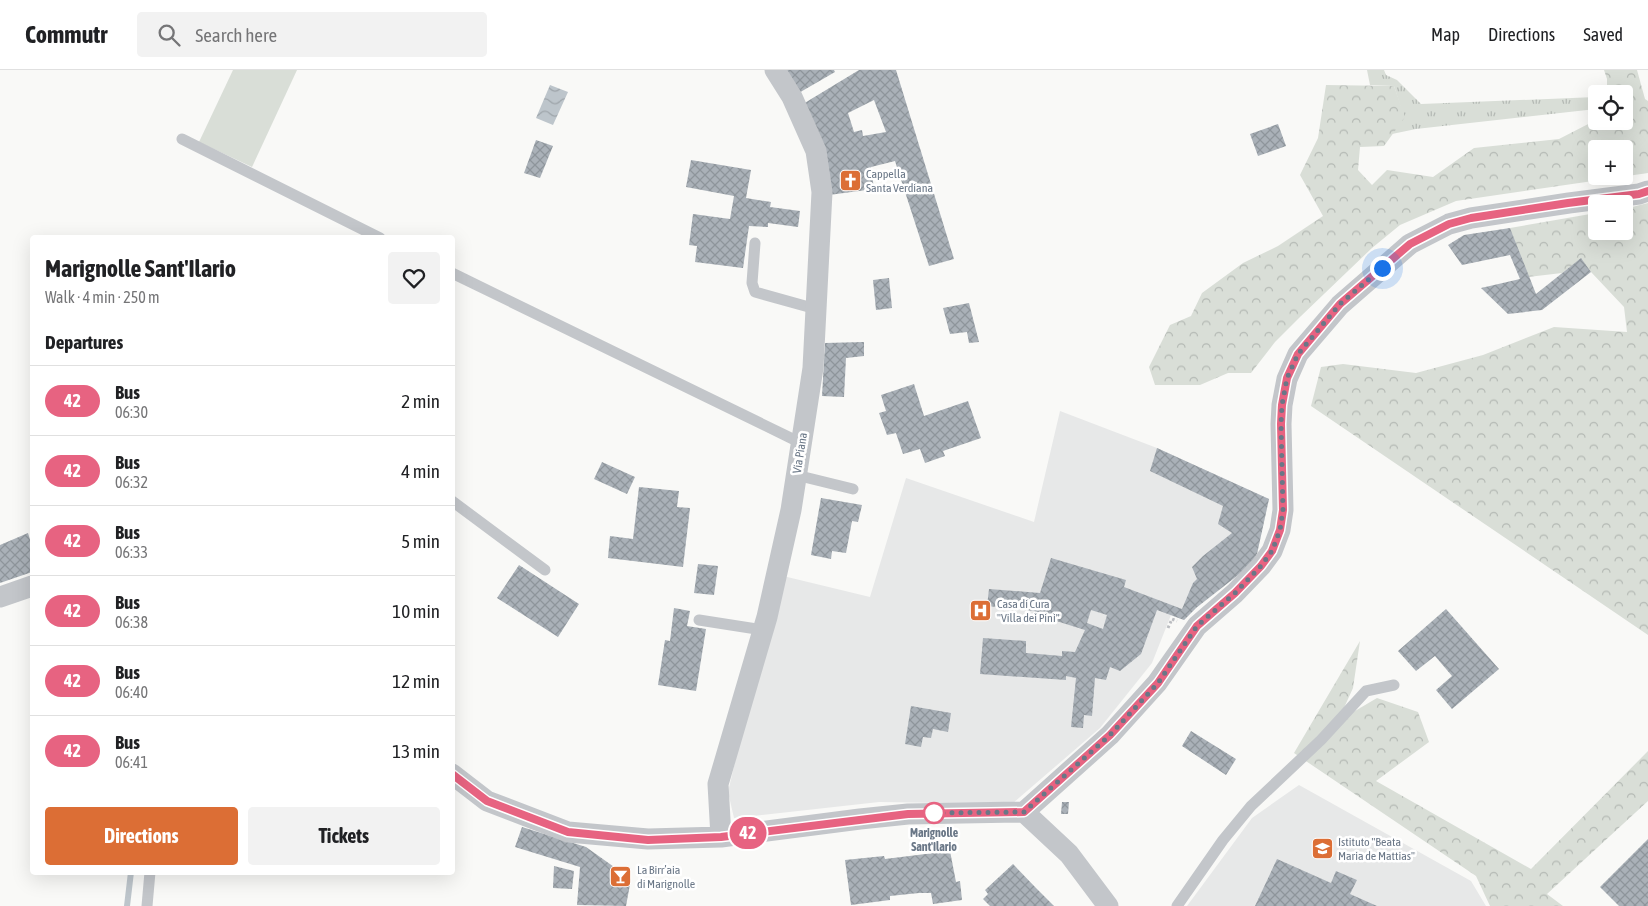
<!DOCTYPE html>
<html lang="en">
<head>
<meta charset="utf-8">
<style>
  :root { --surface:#fff; --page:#f2f2f2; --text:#202124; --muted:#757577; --line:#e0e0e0; --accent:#dc6e35 }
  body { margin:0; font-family:"Asap Condensed",sans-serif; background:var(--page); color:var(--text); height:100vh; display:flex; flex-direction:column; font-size:19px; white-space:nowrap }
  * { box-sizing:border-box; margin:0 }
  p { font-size:16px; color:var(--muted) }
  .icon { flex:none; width:28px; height:28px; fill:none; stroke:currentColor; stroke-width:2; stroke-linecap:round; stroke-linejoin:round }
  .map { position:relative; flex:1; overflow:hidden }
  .panel { position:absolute; left:30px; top:165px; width:425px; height:640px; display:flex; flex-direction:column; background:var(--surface); border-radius:5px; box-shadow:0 5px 20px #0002 }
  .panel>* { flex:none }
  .badge { padding:0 10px; border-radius:16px; font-size:18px; line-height:32px }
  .controls { position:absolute; left:1588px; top:15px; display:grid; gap:10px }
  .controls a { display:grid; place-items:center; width:45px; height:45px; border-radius:5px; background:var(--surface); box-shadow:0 5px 20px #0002; font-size:25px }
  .you { position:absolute; width:25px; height:25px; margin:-12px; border:4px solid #fff; border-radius:50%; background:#1a73e8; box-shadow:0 0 0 8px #1a73e833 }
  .map>.badge { position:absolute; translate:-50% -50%; box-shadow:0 0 0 2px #fff }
  h2 { padding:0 15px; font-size:19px; line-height:45px }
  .round { display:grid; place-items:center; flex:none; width:52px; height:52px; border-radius:5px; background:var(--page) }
  .overview { display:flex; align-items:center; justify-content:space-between; height:85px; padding:0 15px }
  h1 { font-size:24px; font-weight:700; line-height:38px }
  .cta { display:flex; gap:10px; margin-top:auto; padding:10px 15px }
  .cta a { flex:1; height:58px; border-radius:5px; background:var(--accent); color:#fff; font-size:20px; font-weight:700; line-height:58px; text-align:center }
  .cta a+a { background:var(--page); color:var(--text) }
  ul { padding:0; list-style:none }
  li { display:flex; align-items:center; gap:15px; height:70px; padding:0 15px; border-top:1px solid var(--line) }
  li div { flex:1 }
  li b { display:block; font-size:19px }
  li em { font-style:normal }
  li .badge { min-width:55px; font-weight:700; text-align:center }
  header { display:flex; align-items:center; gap:30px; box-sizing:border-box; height:70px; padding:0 25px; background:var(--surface); border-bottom:1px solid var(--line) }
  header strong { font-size:24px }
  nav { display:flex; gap:28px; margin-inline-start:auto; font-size:18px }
  .search { width:350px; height:45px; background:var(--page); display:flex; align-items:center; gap:12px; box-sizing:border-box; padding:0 18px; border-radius:5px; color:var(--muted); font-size:19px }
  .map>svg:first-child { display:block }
</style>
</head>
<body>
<header>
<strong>Commutr</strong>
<div class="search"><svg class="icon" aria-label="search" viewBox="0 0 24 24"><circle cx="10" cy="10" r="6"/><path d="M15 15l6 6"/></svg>Search here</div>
<nav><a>Map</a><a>Directions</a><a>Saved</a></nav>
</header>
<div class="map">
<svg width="1648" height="836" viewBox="0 0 1648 836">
  <defs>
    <pattern id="grass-tufts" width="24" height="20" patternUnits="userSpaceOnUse" patternTransform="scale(1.25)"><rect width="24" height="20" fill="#d9ded7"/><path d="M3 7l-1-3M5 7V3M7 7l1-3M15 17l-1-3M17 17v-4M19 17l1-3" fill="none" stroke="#b4b9b4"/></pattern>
    <pattern id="forest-crowns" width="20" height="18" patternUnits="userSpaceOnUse" patternTransform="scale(1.25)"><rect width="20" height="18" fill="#d9ded7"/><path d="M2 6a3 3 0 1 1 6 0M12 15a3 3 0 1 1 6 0" fill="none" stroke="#b4b9b4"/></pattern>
    <pattern id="water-waves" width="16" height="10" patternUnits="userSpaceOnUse" patternTransform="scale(1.25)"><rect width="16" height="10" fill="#bdc5cb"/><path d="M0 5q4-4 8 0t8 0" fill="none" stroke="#9ea5aa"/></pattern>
    <pattern id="building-cross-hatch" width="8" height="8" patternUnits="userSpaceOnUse" patternTransform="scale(1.25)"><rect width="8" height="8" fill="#aab1b8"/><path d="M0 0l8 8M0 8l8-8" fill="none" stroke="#8e959b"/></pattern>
  </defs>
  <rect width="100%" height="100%" fill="#f9f9f7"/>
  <path fill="#e7e8e8" d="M1060 341 1157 378 1269 429 1257 484 1196 538 1184 550 1171 545 1152 593 1100 658 1012 734 879 732 734 748 728 722 779 505 870 527 906 408 1034 452Z
    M1299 715 1471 811 1486 836H1187L1252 748Z"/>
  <path fill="url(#grass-tufts)" d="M1367 0H1384L1386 5 1397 10 1421 34 1596 27V39L1416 59 1392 64 1404 47 1394 16 1370 15Z"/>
  <path fill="url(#forest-crowns)" fill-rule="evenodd" d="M1604 0H1637L1645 29 1648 31V103L1456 131 1400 155 1372 178 1300 247 1275 272 1251 303H1228L1200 315H1155L1149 297 1170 255 1191 246 1202 223 1243 193 1278 176 1323 146 1300 105 1318 68 1326 15 1394 16 1405 47 1384 76 1360 77 1358 100 1372 115 1387 100 1433 107 1474 78 1559 69 1596 50V51H1624V24H1607V9ZM1596 79H1624V106H1596Z
    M1648 133V565L1311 336 1321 297 1343 294 1416 303 1483 285 1554 257 1627 262 1624 237 1591 202 1581 189 1562 203 1528 207 1510 158 1596 143V161H1624V139Z
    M1360 571 1353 618 1338 651 1377 628 1418 642 1429 672 1376 711 1531 799 1648 681V731L1547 824 1563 836H1490L1476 806 1294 683Z"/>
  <path fill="#d9ded7" d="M233 0H297L252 97 199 72Z"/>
  <path fill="url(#water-waves)" d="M550 15 568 22 553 55 536 48Z"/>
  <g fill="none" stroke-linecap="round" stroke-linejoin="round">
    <path stroke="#bdc5cb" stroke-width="6" d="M127 836 131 802"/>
  </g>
  <path fill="url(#building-cross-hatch)" fill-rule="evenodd" d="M783 0H834L835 2 797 24Z
    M859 0H896L954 189 929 196 895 91 871 97 874 119 829 125 803 34ZM874 30 886 62 863 66 862 60 854 62 848 43Z
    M1278 54 1286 76 1258 86 1250 64Z
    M536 70 553 76 540 108 524 103Z
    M691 90 751 100 746 128 771 132 770 137 800 141 798 157 768 153V157L749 156 743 198 695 192 697 176 689 175 693 144 730 149 734 126 686 117Z
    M1510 158 1536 224 1581 188 1591 202 1542 240 1508 244 1481 218 1520 209 1510 185 1462 195 1448 175 1464 165Z
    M889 208 892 238 876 240 873 210Z
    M969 233 979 272 969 273 967 262 950 264 943 238Z
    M864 272V286L846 288 844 327 822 326 825 273Z
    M914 314 924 346 968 331 981 368 943 381 945 386 925 393 920 379 903 384 896 363 887 365 879 343 886 341 881 325Z
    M1157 378 1269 429 1257 484 1251 495 1196 538 1184 550 1157 540 1141 584 1120 601 1110 597 1106 610 1095 608 1092 646 1084 645 1083 658 1071 657 1076 608 1066 606V610L980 604 983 568 1026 571V583L1062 586V581L1075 582 1085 560 1034 544 1035 541 987 536 989 519 1040 523 1051 488 1126 510 1124 517 1182 539 1193 513 1197 509 1192 497 1203 486 1232 463 1218 454 1223 436 1150 401ZM1091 540 1107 545 1103 559 1087 553Z
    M602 392 635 407 627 424 594 409Z
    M639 417 679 421 677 437 690 438 683 497 608 488 610 466 633 469Z
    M821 428 862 435 858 452 852 451 846 483 832 481 831 489 811 485Z
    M28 463 32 476V502L0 513V475Z
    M698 494 718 496 714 525 694 523Z
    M519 495 579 534 558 567 497 528Z
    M674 538 690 541 687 556 706 559 696 621 658 615 665 570 670 571Z
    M1446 539 1499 599 1452 639 1436 620 1452 606 1435 586 1416 601 1398 581Z
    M911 636 951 643 948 662 933 659 931 668 923 667 921 677 905 674Z
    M1191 661 1236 689 1226 705 1182 676Z
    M1062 732H1069L1068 744H1061Z
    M522 757 586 777 631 809 626 836 577 835 580 797 515 777Z
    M1648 769V836H1619L1600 817Z
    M950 781 956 812 960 811 962 830 933 834 931 823H919L890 826V830L851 835 845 790 884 786 885 789Z
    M1277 789 1331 813 1336 801 1357 810 1350 824 1377 836H1255Z
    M1013 794 1036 818 1054 836H990L983 829 988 824 985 820Z
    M554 796 574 801 572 819 553 818Z"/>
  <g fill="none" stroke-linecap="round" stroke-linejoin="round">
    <path stroke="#bbbdc1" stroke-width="3" stroke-dasharray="2.5 2.5" stroke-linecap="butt" d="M1168 558 1172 549 1177 551"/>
    <path stroke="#c3c6ca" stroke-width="11" d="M182 69 380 168
      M755 173 752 213 755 222 816 239
      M452 203 801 373
      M796 405 853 419
      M452 431 545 500
      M699 550 763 560
      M147 836 150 802
      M1177 836 1223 770 1251 736 1321 670 1366 621 1394 615"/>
    <path stroke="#c3c6ca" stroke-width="21" d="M0 527 32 516
      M452 704 487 731 568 762 648 769 721 767 860 749 908 744 1024 742 1069 784 1108 836
      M1024 742 1110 665 1157 613 1197 556 1235 523 1261 496 1272 481 1280 460 1283 440 1281 354 1282 335 1287 309 1298 284 1340 235 1410 174 1449 154 1471 148 1569 133 1639 124 1648 121
      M721 767 718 714 767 547 791 440 813 298 822 122 816 81 792 27 775 0"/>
  </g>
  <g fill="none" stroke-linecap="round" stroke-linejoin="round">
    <defs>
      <path id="line" d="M452 704 487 731 568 762 648 770 721 767 908 744 1024 742 1110 665 1158 613 1197 556 1235 523 1261 496 1272 481 1280 460 1283 440 1281 354 1282 335 1287 308 1298 284 1340 234 1410 174 1449 154 1471 148 1568 133 1639 124 1648 121"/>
    </defs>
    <use href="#line" stroke="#fff" stroke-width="11"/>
    <use href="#line" stroke="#e76381" stroke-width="8"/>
    <path stroke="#6a7787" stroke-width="5" stroke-dasharray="0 9" d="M934 743 1024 742 1110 665 1158 613 1197 556 1235 523 1261 496 1272 481 1280 460 1283 440 1281 354 1282 335 1287 308 1298 284 1340 234 1382 198"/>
  </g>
  <defs>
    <symbol id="church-square" viewBox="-11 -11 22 22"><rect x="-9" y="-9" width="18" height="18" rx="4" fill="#dc6e35" stroke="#fff"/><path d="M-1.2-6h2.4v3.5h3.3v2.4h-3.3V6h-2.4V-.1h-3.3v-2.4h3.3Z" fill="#fff"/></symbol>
    <symbol id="hospital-square" viewBox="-11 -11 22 22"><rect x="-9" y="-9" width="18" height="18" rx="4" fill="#dc6e35" stroke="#fff"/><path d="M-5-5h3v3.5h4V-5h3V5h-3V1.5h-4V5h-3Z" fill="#fff"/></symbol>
    <symbol id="school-square" viewBox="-11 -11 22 22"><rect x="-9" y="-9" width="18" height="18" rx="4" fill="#dc6e35" stroke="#fff"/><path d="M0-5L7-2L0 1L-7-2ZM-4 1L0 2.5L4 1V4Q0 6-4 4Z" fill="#fff"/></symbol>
    <symbol id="bar-square" viewBox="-11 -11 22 22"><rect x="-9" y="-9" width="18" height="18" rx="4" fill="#dc6e35" stroke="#fff"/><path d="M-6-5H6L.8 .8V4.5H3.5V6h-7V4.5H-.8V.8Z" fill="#fff"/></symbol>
  </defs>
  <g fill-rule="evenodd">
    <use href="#church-square" x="838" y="98" width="25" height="25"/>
    <use href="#hospital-square" x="968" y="528" width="25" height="25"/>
    <use href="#school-square" x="1310" y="766" width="25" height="25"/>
    <use href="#bar-square" x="608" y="794" width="25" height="25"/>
  </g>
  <circle fill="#fff" stroke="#e76381" stroke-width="2.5" cx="934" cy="743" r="10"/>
  <g text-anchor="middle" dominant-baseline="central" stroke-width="5" stroke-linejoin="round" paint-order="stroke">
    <g font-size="12" fill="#6a7787" stroke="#fff" text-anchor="start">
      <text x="866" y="104">Cappella<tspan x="866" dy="14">Santa Verdiana</tspan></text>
      <text x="997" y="534">Casa di Cura<tspan x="997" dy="14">"Villa dei Pini"</tspan></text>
      <text x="1338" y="772">Istituto "Beata<tspan x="1338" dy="14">Maria de Mattias"</tspan></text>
      <text x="637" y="800">La Birr’aia<tspan x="637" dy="14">di Marignolle</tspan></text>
    </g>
    <g font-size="12" fill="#6a7787" stroke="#fff">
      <text transform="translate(800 383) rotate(-81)">Via Piana</text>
    </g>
    <g font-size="12" font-weight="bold" fill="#6a7787" stroke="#fff">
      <text x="934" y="763">Marignolle<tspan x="934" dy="14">Sant'Ilario</tspan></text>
    </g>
  </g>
</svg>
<div class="controls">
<a><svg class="icon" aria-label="locate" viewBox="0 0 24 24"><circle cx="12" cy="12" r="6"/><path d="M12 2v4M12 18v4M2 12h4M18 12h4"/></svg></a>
<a>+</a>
<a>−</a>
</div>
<div class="you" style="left:1382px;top:198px"></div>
<b class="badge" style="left:748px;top:763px;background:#e76381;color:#fff">42</b>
<section class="panel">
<div class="overview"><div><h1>Marignolle Sant'Ilario</h1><p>Walk · 4 min · 250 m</p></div><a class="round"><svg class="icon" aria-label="heart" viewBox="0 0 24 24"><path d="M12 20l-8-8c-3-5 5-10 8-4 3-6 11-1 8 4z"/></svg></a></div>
<h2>Departures</h2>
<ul>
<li><span class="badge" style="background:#e76381;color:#fff">42</span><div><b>Bus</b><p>06:30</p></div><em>2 min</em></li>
<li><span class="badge" style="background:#e76381;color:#fff">42</span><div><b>Bus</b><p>06:32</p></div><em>4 min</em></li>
<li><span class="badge" style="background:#e76381;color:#fff">42</span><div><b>Bus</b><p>06:33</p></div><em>5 min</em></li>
<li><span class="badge" style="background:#e76381;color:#fff">42</span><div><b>Bus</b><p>06:38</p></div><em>10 min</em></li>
<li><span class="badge" style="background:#e76381;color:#fff">42</span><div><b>Bus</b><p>06:40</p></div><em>12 min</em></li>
<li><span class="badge" style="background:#e76381;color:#fff">42</span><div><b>Bus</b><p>06:41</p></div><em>13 min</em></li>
</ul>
<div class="cta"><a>Directions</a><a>Tickets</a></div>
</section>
</div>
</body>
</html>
